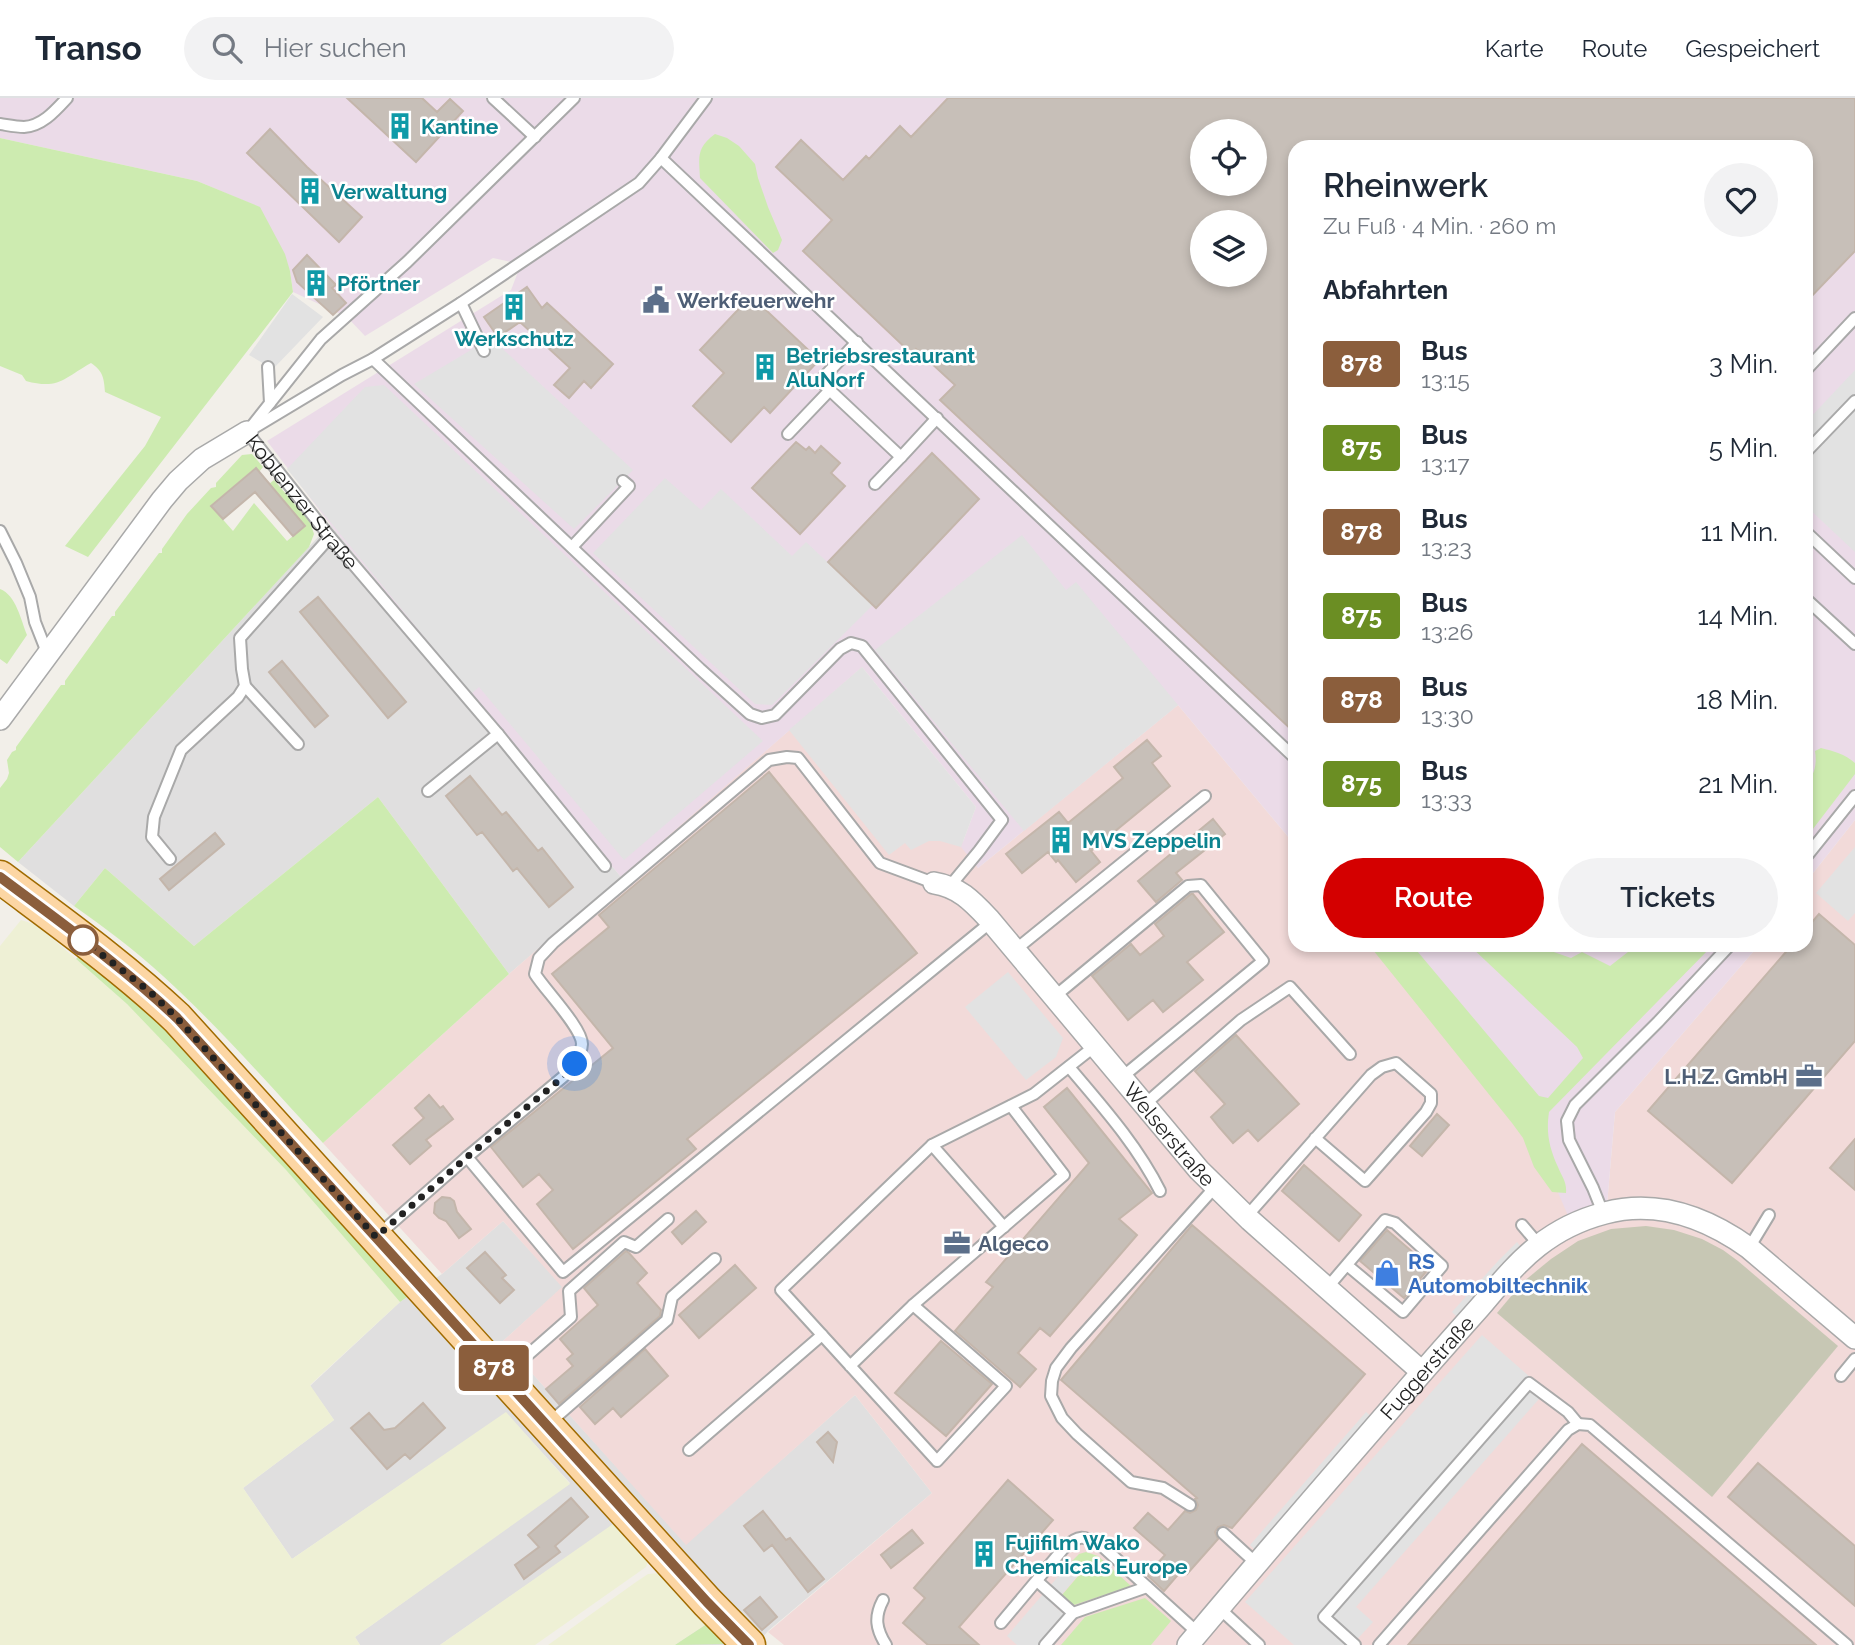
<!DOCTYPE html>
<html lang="de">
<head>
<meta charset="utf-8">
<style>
  :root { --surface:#fff; --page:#f2f2f3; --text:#1f2937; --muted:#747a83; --line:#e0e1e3; --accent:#d40000 }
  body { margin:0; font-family:Raleway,sans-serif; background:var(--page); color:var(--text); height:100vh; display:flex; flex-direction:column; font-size:26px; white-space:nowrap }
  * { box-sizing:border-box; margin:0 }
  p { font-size:23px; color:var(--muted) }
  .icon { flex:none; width:38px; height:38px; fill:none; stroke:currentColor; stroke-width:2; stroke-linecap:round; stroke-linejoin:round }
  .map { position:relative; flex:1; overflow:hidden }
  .side { position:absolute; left:1288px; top:42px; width:525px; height:812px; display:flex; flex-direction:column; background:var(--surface); border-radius:21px; box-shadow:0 4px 10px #0003 }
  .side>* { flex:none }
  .badge { padding:0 14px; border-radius:5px; font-size:24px; line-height:46px }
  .controls { position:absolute; left:1190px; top:21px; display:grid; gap:14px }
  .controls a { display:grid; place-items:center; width:77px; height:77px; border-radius:50%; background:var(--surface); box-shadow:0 4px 10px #0003; font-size:35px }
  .you { position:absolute; width:35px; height:35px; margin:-18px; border:5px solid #fff; border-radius:50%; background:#1a73e8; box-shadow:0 0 0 10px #1a73e833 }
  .map>.badge { position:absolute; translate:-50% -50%; box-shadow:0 0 0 4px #fff }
  h2 { padding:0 35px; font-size:26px; line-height:63px }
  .round { display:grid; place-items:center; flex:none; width:74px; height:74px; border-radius:37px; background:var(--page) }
  .summary { display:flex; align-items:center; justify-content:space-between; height:119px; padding:0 35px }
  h1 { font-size:33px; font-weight:600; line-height:52px }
  .cta { display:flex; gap:14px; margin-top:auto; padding:14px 35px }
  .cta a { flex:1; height:80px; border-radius:42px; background:var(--accent); color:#fff; font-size:28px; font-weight:600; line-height:80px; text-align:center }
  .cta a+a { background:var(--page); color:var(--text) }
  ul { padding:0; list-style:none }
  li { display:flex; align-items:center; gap:21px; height:84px; padding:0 35px }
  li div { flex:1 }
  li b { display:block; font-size:26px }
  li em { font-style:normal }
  li .badge { min-width:77px; font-weight:700; text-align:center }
  header { display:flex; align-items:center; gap:42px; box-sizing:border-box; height:98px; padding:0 35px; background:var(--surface); border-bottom:2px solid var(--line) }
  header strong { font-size:33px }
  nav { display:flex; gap:38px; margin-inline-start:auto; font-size:24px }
  .search { width:490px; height:63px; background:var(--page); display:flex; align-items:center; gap:18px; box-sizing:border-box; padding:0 24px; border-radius:38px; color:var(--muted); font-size:26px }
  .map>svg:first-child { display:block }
</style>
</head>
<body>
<header>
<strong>Transo</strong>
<div class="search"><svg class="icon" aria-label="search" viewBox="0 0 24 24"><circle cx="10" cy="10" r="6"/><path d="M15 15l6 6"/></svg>Hier suchen</div>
<nav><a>Karte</a><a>Route</a><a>Gespeichert</a></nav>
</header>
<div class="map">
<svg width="1855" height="1547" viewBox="0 0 1855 1547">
  <rect width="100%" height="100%" fill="#f2efe9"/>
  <path fill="#e0dfdf" d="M330 426 621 779 509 876 378 699 194 848 105 770 74 808 18 764Z
    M503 1123 563 1189 503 1243 686 1446 855 1297 932 1395 768 1533 756 1547H675L706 1525 613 1427 440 1547H360L355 1539 570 1385 506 1315 292 1461 243 1390 334 1322 310 1288 400 1204 442 1176Z"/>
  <path fill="#f2dad9" d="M862 569 978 770 1178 607 1295 747V847H1379L1607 1107 1615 1014 1759 847H1806V784L1855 722V1547H784L768 1534 932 1395 855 1297 686 1447 503 1243 562 1189 503 1123 442 1176 323 1045 509 876Z"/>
  <path fill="#ebdbe8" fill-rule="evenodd" d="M0 0H1855V722L1806 784V49H1295V747L1178 607 978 770 961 749 976 709 862 569 621 779 330 426 267 343 511 192 521 166 493 160 365 238 347 219 293 194 290 173 259 109 197 83 0 40ZM1202 33H1255V86H1202ZM1202 124H1255V177H1202Z
    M1379 847H1759L1615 1014 1607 1107 1570 1122 1531 1033Z"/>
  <path fill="#c7c7b4" d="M1646 1128 1674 1132 1702 1141 1723 1152 1738 1163 1838 1248 1712 1399 1497 1215 1523 1184 1551 1161 1578 1143 1611 1131Z"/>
  <path fill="#eef0d5" d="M21 822 37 827 127 906 286 1072 400 1204 310 1287 334 1322 243 1390 292 1461 506 1314 570 1386 355 1539 360 1547H0V848Z
    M613 1426 648 1463 646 1469 535 1547H440Z
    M659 1475 707 1526 675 1547H548L636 1484 648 1476Z"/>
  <path fill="#cdebb0" d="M715 36 727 40 739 48 755 66 758 80 768 109 782 142 778 152 773 155 700 80C699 59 696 50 715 36Z
    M0 40 197 83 260 109 285 156 290 173 293 194 88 459 65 448 145 348 161 319 105 294C104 280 103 273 91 265 64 280 59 292 26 283L22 277 0 268Z
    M252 356 263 369 259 374 255 370 211 408 233 433 254 405 287 443 305 428 269 386 274 382 310 424 314 436 309 449 18 764 0 749V690L7 681 9 675 7 662 12 654 16 652V649L61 587H65V583L112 518H115V514L159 455H162V451L187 416 211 390 216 389V385L242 357Z
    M0 491C16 497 21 522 27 537L7 566 0 561Z
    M1821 650C1833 653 1845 656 1855 665V676L1806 740V686C1815 676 1817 666 1815 653Z
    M378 699 509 876 323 1045C271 989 220 930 163 878 135 852 105 830 74 808L105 770 194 848Z
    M1369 847H1412L1539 998 1548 1000 1583 960 1577 949 1469 847H1544L1548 852 1571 860 1582 854 1610 868 1637 847H1713L1549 1014C1546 1035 1549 1049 1558 1069 1562 1079 1567 1084 1566 1095L1552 1094 1534 1069 1523 1040 1512 1025Z
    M81 855 143 902 413 1195 400 1204 286 1072 127 906 76 861Z
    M1086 1454 1098 1458 1131 1488 1074 1507 1062 1497 1079 1477 1068 1467 1079 1456Z
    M1145 1500 1171 1523 1151 1547H1061L1085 1519Z
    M707 1526 724 1546 675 1547Z"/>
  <path fill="#e2e2e2" d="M292 196 323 219 273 271 249 257Z
    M491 240 633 372 574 431 414 286Z
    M1855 272V454L1806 408V324Z
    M384 287 763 643 624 762 479 589 471 596 287 371 365 289Z
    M665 380 701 412 721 391 792 458 806 444 873 507 772 607 755 606 593 455Z
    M1022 437 1066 492 1076 484 1178 607 1024 733 875 552Z
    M862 569 976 709 961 749 940 743H929L911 752 905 745 889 757 789 632Z
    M1855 749V815L1848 823 1816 795Z
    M1008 874 1063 940 1056 959 1026 982 965 909Z
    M1517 1144 1521 1149 1457 1219 1452 1214 1498 1163Z
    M1482 1237 1546 1293 1356 1509 1373 1524 1352 1547H1294L1245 1504Z
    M1366 1314 1371 1318 1255 1452 1250 1447Z
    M1068 1467 1079 1476 1053 1507 1065 1517 1039 1547H1017L1007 1538Z"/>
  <path fill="#c7bfb8" stroke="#c4b6ab" stroke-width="2" fill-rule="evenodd" d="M347 0H422L437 14 450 1 463 13 416 64Z
    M948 0H1855V153L1806 204V49H1295V635L940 302 955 287 916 251 912 256 803 153 832 122 776 69 801 42 843 82 866 58 869 61 900 28 911 39ZM1202 33H1255V86H1202ZM1202 124H1255V177H1202Z
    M270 31 307 69 362 119 339 144 247 55Z
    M307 157 336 187 332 190 346 205 333 217 297 184 293 172Z
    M527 189 542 210 547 205 613 266 591 290 584 283 569 300 554 287 570 270 520 224 498 239 484 219Z
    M751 198 819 262 770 315 764 309 731 344 693 308 724 275 700 252Z
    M796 344 806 352 809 349 815 355 821 348 840 365 831 375 845 388 800 436 752 390Z
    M932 355 979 401 876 510 828 464Z
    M256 370 305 428 293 438 255 394 223 421 211 408Z
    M318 499 406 604 388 620 300 514Z
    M282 563 328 618 315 629 269 574Z
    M1147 642 1161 658 1152 665 1170 688 1091 753 1100 764 1076 784 1058 762 1056 764 1048 754 1022 775 1006 756 1059 714 1068 725 1123 680 1114 669Z
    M769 674 917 855 687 1041 696 1051 573 1151 537 1106 553 1092 539 1076 523 1089 491 1049 613 950 552 876 609 829 599 817Z
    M470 678 502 717 506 714 538 753 542 750 573 789 549 809 517 770 513 773 482 734 477 737 446 698Z
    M1213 721 1225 736 1176 775 1182 782 1156 804 1138 783Z
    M215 735 224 746 169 792 160 781Z
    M1191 796H1193L1224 834 1187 864 1203 882 1163 914 1153 902 1128 922 1092 878 1131 846 1140 857 1164 838 1155 826Z
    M1819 816 1855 847V943L1732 1085 1648 1013 1792 847H1806V831Z
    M1236 937 1299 1006 1258 1043 1248 1032 1233 1045 1219 1029 1211 1019 1225 1006 1195 973Z
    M1067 990 1152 1095 1119 1121 1137 1137 1050 1238 1040 1230 1018 1255 1036 1271 1020 1289 955 1233 993 1189 986 1184 1089 1065 1044 1009Z
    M429 997 440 1010 443 1008 453 1021 426 1042 431 1048 410 1066 393 1047 424 1020 415 1010Z
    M1437 1016 1449 1027 1422 1058 1410 1048Z
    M1855 1041V1092L1830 1070Z
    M1304 1067 1361 1117 1339 1143 1282 1093Z
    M442 1099 450 1100 454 1103 457 1114 471 1131 459 1140 446 1123 439 1120 434 1115 435 1105Z
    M696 1113 706 1124 682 1146 672 1134Z
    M1192 1127 1365 1276 1232 1430 1224 1427 1218 1429 1215 1434 1218 1441 1187 1476 1182 1472 1164 1493 1147 1477 1165 1457 1134 1430 1148 1415 1168 1432 1185 1413 1190 1415 1196 1412 1198 1407 1195 1401 1197 1400 1061 1282Z
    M1387 1132 1430 1169 1404 1200 1360 1163Z
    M626 1153 629 1155 647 1175 637 1185 661 1212 660 1218 559 1306 546 1291 573 1268 567 1261 573 1256 560 1241 598 1207 584 1190Z
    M485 1154 506 1177 502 1180 514 1192 500 1205 467 1170Z
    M735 1167 756 1190 699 1240 679 1217Z
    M941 1243 992 1286 946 1338 895 1295Z
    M645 1251 668 1278 621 1319 613 1310 595 1326 580 1309Z
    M423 1305 445 1330 410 1361 405 1356 387 1371 351 1330 369 1315 384 1332 395 1330Z
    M828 1334 837 1344 833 1364 817 1344Z
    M1582 1346 1816 1547H1408Z
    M1758 1365 1855 1448V1508L1728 1399Z
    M1008 1382 1053 1422 959 1529 979 1547H928L903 1525 925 1500 914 1490Z
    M571 1400 588 1419 555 1448 560 1454 524 1481 515 1467 539 1449 528 1437Z
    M763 1413 786 1442 790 1440 824 1481 808 1494 772 1447 764 1453 744 1428Z
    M912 1432 923 1445 891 1470 881 1457Z
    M760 1499 777 1519 762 1532 744 1512Z"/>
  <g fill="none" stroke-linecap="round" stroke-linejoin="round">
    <defs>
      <g id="lane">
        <path d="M493 0 535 39"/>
        <path d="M0 26C7 27 16 29 24 29 42 28 55 13 67 0"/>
        <path d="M661 60 1295 660"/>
        <path d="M461 205 484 253"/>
        <path d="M857 244 820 283 901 359 937 320"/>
        <path d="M373 261 700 571 750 616 762 620 775 617 840 551 851 545 862 548 1002 722 979 753 950 788"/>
        <path d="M268 269 270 305"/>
        <path d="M1806 272 1855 220"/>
        <path d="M251 329 321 241 407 164 574 0"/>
        <path d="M247 334 342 277 373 261 461 205 639 85 661 60 706 0"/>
        <path id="s1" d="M247 334 330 439 498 636 605 768"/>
        <path d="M788 336 830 292"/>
        <path d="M1806 354 1855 303"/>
        <path d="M875 386 901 359"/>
        <path d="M0 433 16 465 30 499 35 524 48 557"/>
        <path d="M1806 434 1855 480"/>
        <path d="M572 449 629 388 623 383"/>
        <path d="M1806 501 1855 546"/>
        <path d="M245 588 298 646"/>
        <path d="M428 693 498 636"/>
        <path d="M1806 759 1855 698"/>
        <path d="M170 761 152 739 154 719 181 652 238 599 245 588 242 571 240 540 330 439"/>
        <path d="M934 785 880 765 798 660 787 659 769 662 553 845 539 860 535 876C545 892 582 930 582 946 581 960 571 970 563 979L467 1059 563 1174 991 824"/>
        <path d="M1015 852 1205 698"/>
        <path d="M1054 899 1188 788 1201 787 1263 863 1121 980"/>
        <path d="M1069 969C1102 1008 1137 1047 1160 1093"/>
        <path d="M1144 1007 1241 922 1290 889 1350 956"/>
        <path d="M932 1047 1004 1129"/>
        <path d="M1603 1115 1593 1090 1569 1042 1567 1023 1575 1007 1658 924 1730 847"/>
        <path d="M1247 1118 1371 977 1382 969 1396 965 1431 996V1005L1426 1014 1365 1083 1315 1040"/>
        <path d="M1522 1127 1539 1147"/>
        <path d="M377 1138 467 1059"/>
        <path d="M1749 1150 1769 1117"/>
        <path d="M1327 1190 1385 1122 1395 1125 1442 1168 1403 1214 1347 1167"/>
        <path d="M913 1207 1064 1077 1011 1008"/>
        <path d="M850 1268 913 1207 1006 1288 937 1363C885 1306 833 1249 781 1192L932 1047 1034 996 1095 948"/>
        <path d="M505 1277 571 1219 569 1193 624 1144 636 1149 668 1121"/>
        <path d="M1841 1278 1855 1261"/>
        <path d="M548 1326 667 1222 672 1199 715 1161"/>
        <path d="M689 1352 822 1237"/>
        <path d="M1190 1407 1163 1390 1131 1384 1077 1336 1062 1320 1051 1298 1052 1283 1056 1270 1071 1250 1216 1088"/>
        <path d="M1223 1435 1257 1466"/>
        <path d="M1037 1483 1073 1515"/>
        <path d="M883 1502C874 1519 876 1531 886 1547"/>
        <path d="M1219 1510 1259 1547"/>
        <path d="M1001 1525 1063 1451C1078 1436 1084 1437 1102 1448L1198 1535"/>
        <path d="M1045 1547 1073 1515 1147 1489"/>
        <path d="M1355 1547 1324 1519 1529 1285 1568 1314 1578 1326"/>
        <path d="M1379 1547 1568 1332 1578 1326 1590 1327 1847 1547"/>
      </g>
      <g id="street">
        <path d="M0 621 162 402 178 383 202 361 247 334"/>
        <path id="s2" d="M934 785C959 789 972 803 989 821L1199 1072 1250 1122 1422 1274"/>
        <path id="s3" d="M1188 1547C1259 1462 1333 1377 1406 1293 1430 1265 1455 1237 1480 1209 1498 1188 1516 1165 1538 1148 1557 1133 1582 1121 1605 1115 1658 1101 1707 1120 1749 1150L1855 1240"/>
      </g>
      <path id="primary" d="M0 779C60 824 122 868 177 920L707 1504 749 1547"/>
    </defs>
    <use href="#lane" stroke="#a9a9a9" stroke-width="14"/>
    <use href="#street" stroke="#a9a9a9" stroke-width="24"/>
    <use href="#primary" stroke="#a06b00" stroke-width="35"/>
    <use href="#lane" stroke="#fff" stroke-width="10"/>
    <use href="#street" stroke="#fff" stroke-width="21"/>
    <use href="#primary" stroke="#fcd6a4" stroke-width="32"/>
  </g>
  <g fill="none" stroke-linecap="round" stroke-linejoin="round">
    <defs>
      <path id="line" d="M0 779C60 824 122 868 177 920L707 1504 749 1547"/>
    </defs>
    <use href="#line" stroke="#fff" stroke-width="16"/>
    <use href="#line" stroke="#8b5e3c" stroke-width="10"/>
    <path stroke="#222" stroke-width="7" stroke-dasharray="0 12.6" d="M83 842 149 893 177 920 376 1139 467 1059 563 979 575 966"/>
  </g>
  <defs>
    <symbol id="building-bare" viewBox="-9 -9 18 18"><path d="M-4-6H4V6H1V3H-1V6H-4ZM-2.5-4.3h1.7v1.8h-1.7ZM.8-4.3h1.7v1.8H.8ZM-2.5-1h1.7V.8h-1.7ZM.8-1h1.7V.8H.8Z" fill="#0f9aa8" stroke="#fff" stroke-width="2.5" paint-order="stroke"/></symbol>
    <symbol id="civic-bare" viewBox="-9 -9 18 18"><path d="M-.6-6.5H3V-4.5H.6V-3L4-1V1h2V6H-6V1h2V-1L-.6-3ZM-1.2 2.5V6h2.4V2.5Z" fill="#5c6f8a" stroke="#fff" stroke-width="2.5" paint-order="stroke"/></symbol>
    <symbol id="office-bare" viewBox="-9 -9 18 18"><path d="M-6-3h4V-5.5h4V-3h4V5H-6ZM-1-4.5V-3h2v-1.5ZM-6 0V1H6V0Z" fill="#5c6f8a" stroke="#fff" stroke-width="2.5" paint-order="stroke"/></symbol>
    <symbol id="shop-bare" viewBox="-9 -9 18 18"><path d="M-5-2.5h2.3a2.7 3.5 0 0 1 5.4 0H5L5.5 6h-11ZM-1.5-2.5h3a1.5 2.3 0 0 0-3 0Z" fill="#3f7fe0" stroke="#fff" stroke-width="2.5" paint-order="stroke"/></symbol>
  </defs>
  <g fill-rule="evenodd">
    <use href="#building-bare" x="381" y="9" width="38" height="38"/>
    <use href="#building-bare" x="291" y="74" width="38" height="38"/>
    <use href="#building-bare" x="297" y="166" width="38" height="38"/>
    <use href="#civic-bare" x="637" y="183" width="38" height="38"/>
    <use href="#building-bare" x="495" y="190" width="38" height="38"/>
    <use href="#building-bare" x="746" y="250" width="38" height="38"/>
    <use href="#building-bare" x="1042" y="723" width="38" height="38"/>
    <use href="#office-bare" x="1790" y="959" width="38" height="38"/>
    <use href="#office-bare" x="938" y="1126" width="38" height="38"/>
    <use href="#shop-bare" x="1368" y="1156" width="38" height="38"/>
    <use href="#building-bare" x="965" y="1437" width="38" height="38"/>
  </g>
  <circle fill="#fff" stroke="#8b5e3c" stroke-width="3.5" cx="83" cy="842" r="14"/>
  <g text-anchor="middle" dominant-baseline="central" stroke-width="5" stroke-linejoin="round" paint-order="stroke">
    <g font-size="21" font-weight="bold" fill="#0d838f" stroke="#fff" text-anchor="start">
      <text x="421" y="28">Kantine</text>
      <text x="331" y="93">Verwaltung</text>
      <text x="337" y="185">Pförtner</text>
      <text x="514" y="240" text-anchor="middle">Werkschutz</text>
      <text x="786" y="257">Betriebsrestaurant<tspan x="786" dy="24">AluNorf</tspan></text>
      <text x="1082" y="742">MVS Zeppelin</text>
      <text x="1005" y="1444">Fujifilm Wako<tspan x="1005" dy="24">Chemicals Europe</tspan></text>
    </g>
    <g font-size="21" font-weight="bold" fill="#4e5e75" stroke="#fff" text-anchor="start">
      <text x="677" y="202">Werkfeuerwehr</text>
      <text x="1788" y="978" text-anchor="end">L.H.Z. GmbH</text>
      <text x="978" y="1145">Algeco</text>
    </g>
    <g font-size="21" fill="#222" stroke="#fff">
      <text stroke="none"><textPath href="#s1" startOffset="89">Koblenzer Straße</textPath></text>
      <text stroke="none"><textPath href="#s2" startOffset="348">Welserstraße</textPath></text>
      <text stroke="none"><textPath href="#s3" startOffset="366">Fuggerstraße</textPath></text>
    </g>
    <g font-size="21" font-weight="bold" fill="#366cbe" stroke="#fff" text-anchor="start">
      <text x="1408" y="1163">RS<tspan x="1408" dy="24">Automobiltechnik</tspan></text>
    </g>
  </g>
</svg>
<div class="controls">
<a><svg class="icon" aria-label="locate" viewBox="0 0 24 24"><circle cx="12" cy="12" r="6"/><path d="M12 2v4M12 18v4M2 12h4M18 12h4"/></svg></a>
<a><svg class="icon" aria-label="layers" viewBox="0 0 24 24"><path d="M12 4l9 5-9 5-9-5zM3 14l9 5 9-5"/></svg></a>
</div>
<div class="you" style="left:575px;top:966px"></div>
<b class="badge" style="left:494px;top:1270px;background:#8b5e3c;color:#fff">878</b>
<section class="side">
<div class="summary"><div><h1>Rheinwerk</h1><p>Zu Fuß · 4 Min. · 260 m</p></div><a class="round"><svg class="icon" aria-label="heart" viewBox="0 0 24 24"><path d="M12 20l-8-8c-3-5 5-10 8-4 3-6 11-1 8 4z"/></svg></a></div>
<h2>Abfahrten</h2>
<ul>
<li><span class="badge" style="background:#8b5e3c;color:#fff">878</span><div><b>Bus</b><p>13:15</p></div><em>3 Min.</em></li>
<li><span class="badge" style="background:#6b8e23;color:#fff">875</span><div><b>Bus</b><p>13:17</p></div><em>5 Min.</em></li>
<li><span class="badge" style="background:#8b5e3c;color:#fff">878</span><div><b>Bus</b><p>13:23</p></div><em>11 Min.</em></li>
<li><span class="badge" style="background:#6b8e23;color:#fff">875</span><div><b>Bus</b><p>13:26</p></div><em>14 Min.</em></li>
<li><span class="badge" style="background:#8b5e3c;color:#fff">878</span><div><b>Bus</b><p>13:30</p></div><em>18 Min.</em></li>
<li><span class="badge" style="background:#6b8e23;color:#fff">875</span><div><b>Bus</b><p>13:33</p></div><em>21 Min.</em></li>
</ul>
<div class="cta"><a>Route</a><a>Tickets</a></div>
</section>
</div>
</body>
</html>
